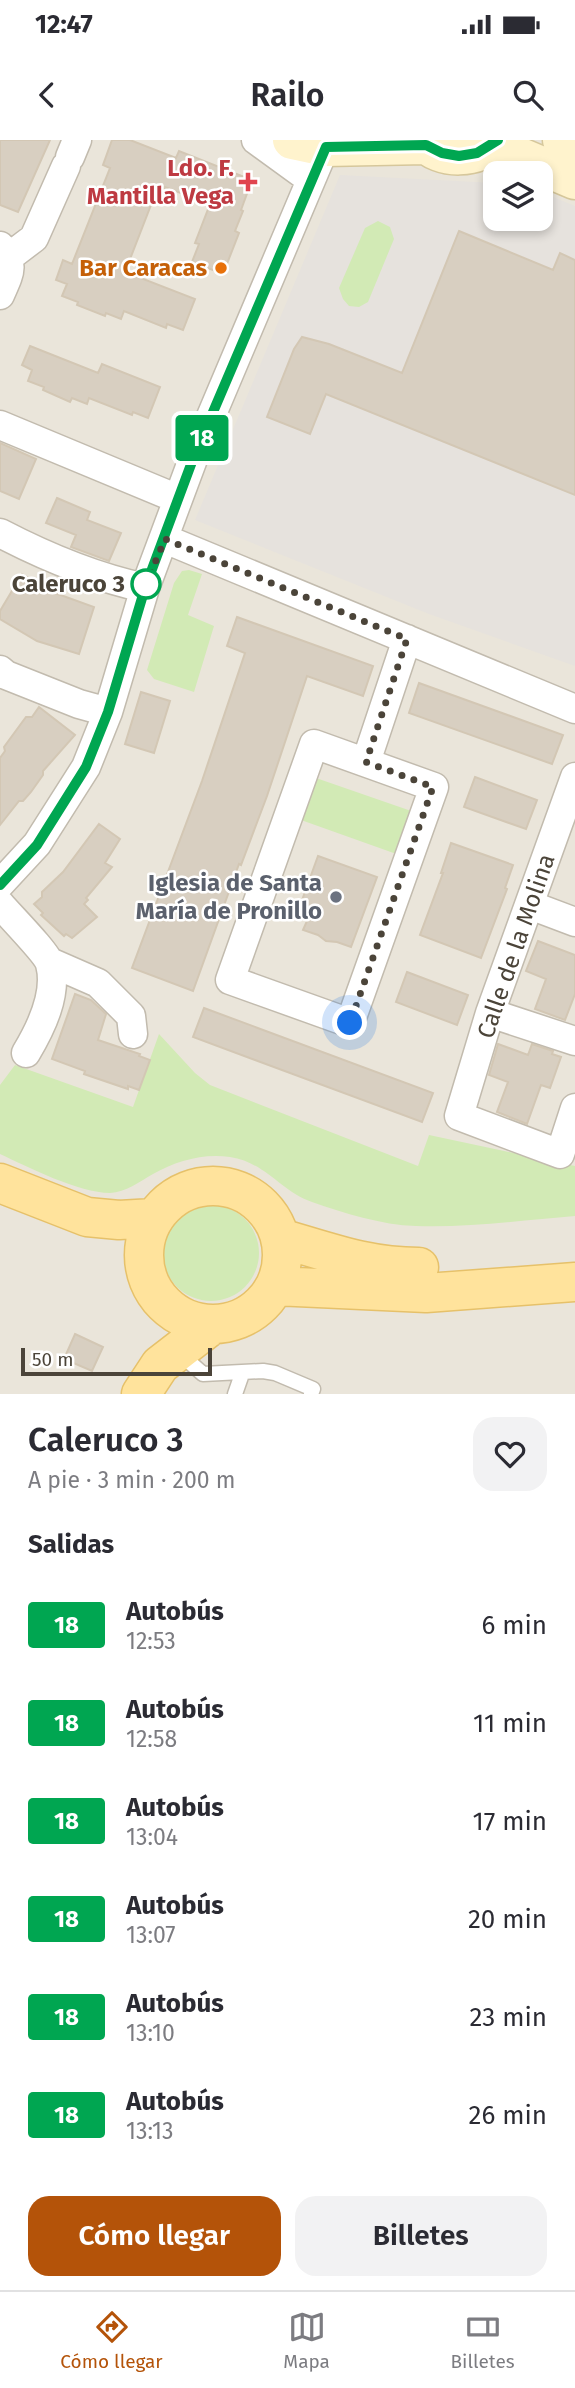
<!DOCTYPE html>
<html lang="es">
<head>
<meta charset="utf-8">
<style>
  :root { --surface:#fff; --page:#f2f2f3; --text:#2b2b33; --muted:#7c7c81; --line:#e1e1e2; --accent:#b45309 }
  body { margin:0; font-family:"Fira Sans",sans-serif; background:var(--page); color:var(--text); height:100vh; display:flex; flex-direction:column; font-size:26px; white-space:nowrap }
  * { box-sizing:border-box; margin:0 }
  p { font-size:23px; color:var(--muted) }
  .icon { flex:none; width:38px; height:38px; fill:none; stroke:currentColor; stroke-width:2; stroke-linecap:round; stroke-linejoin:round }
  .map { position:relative; height:1254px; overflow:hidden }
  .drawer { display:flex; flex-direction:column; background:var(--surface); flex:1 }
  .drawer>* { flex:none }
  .badge { padding:0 14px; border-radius:5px; font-size:24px; line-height:46px }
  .buttons { position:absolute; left:483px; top:21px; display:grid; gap:14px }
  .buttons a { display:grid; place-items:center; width:70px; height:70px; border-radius:14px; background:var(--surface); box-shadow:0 4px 10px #0003; font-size:35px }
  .scale { position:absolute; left:21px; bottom:18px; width:191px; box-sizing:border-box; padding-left:7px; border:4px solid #4b4439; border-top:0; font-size:19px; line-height:24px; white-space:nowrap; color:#4b4439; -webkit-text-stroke:5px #fff; paint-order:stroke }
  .you { position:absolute; width:35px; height:35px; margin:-18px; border:5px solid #fff; border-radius:50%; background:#1a73e8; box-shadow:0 0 0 10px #1a73e833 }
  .map>.badge { position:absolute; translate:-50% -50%; box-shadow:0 0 0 4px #fff }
  h2 { padding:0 28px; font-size:26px; line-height:63px }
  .round { display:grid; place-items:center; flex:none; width:74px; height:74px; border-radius:21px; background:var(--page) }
  .head { display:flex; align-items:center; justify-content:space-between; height:119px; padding:0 28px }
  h1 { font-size:33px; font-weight:600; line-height:52px }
  .button { display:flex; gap:14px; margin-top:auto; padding:14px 28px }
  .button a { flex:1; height:80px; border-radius:21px; background:var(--accent); color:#fff; font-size:28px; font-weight:600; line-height:80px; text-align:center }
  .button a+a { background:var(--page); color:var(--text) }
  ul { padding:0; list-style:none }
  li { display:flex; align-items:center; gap:21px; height:98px; padding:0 28px }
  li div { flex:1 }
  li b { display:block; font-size:26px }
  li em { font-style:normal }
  li .badge { min-width:77px; font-weight:700; text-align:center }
  .status { display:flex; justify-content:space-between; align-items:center; height:49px; padding:0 35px; background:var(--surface); direction:ltr }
  .status svg { height:19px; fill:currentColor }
  header { display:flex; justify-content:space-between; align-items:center; height:91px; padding:0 28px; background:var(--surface); font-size:32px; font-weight:600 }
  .tabs { display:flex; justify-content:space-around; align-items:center; height:98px; border-top:2px solid var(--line); background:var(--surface); font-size:19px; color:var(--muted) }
  .tabs a { display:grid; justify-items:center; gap:4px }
  .tabs .selected { color:var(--accent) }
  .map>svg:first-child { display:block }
</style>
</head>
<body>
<div class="status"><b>12:47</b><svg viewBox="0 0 49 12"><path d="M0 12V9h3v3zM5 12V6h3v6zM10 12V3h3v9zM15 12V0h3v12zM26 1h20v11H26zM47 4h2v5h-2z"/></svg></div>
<header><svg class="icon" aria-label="back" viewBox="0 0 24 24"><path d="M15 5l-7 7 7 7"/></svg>Railo<svg class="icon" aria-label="search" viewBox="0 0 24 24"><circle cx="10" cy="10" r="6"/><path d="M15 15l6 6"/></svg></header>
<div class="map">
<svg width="575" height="1254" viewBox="0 0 575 1254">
  <rect width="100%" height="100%" fill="#f6f3ec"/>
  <path fill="#eae5da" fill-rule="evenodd" d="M0 0H575V1254H0ZM495 33H541V79H495Z"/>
  <path fill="#e6e2dd" d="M340 35 495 43V79H541V52L575 66V526L429 474 195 380Z"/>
  <path fill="#d2eab5" d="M378 81 390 87 394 99 368 162 359 167 349 166 343 159 339 148 365 88Z
    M189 430 202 434 188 475 214 486 194 552 154 539 147 530 174 443 182 431Z
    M316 638 417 673 402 716 301 680Z
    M159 894 195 933 210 945 418 1026 429 995 575 1026V1076C524 1080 466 1088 416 1086 381 1085 344 1073 312 1062 280 1051 267 1023 230 1017 203 1013 176 1021 153 1034 139 1042 126 1052 110 1053 79 1053 28 1027 0 1014V945L15 925 133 967Z
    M163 1113a48 48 0 1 1 96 0a48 48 0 1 1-96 0Z"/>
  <path fill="#d8cfc1" stroke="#d3c7b4" stroke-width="2" d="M0 0H50L18 72 0 65Z
    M112 0H130L176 18 179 11 252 40 241 70 243 71 235 91 239 93 223 134 192 122 199 104 195 103 210 64 165 47 164 49 158 47 125 132 195 159 183 190 167 184 166 188 124 171 121 179 106 173 105 176 77 165 78 162 62 156 67 144 56 140 63 120 72 124 110 28 103 25Z
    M459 91 553 130 560 113 575 120V355L326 254 310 294 267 277 294 209 302 197 329 204 402 233Z
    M30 206 98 233 102 224 160 247 148 278 133 272 132 275 89 258 87 264 72 258 70 262 43 250 44 247 28 241 32 230 22 225Z
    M0 303 36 319 19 359 0 351Z
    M57 358 90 372 87 380 121 393 109 421 71 407 76 395 46 383Z
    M22 434 55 453 94 467 79 514 37 501 0 479V471Z
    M237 477 373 526 363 556 307 536 267 656 241 725 239 724 193 851 132 828 202 641 245 513 227 506Z
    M419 543 563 595 552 624 409 573Z
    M141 552 170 561 154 613 125 604Z
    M39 567 75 595 43 631V635L31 652 23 661H19L0 685V618L5 611 4 607 26 577H32Z
    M475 637 537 660 526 689 464 667Z
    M99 684 120 699 105 723 112 727 86 758 88 760 84 764 97 777 72 798 66 794 64 796 41 775 43 773 34 764 42 757V752L63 732Z
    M451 703 513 725 505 748 507 749 481 818 420 795 443 733H441Z
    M318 716 377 737 351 807 337 802 326 801 318 795 303 790 307 781 296 777Z
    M538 801 575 815V854L565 880 535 869 546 839 526 831Z
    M407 832 468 855 457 885 396 862Z
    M75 854 91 860 106 874 98 900 140 914 139 916 150 920 139 950 128 946V949L84 934 85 931 52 919Z
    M204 868 433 953 422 982 193 897Z
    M498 904 528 915 532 904 553 911 552 914 561 917 550 948 541 945 527 984 497 972 508 942 489 935Z
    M75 1194 103 1207 92 1231 64 1219Z"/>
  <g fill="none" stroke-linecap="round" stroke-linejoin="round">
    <defs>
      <path id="lane" d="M178 1212 203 1234 263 1231 275 1233 313 1249 311 1254
        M235 1254 242 1234"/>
      <path id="street" d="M256 0 311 40
        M70 17 77 0
        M0 106C16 125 9 134 0 155
        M9 117 34 98 66 26
        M0 285 178 359
        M0 393C46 417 94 437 145 448
        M165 399 575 569
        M0 530 6 535 79 564 108 572
        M314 604 434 647 350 883 230 840Z
        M366 622 407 499
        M575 637 490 873 459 976 560 1014 575 968
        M0 744 37 704 86 627 108 572 145 448 193 319 325 7
        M0 764C9 775 47 813 50 824 58 854 41 888 26 913
        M530 765 575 782
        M50 822 98 843 131 876 133 894
        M490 873 575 901"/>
      <path id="secondary" d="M292 0 325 7 426 5
        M422 0C441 22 478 19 498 0
        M562 0 575 8
        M492 5 575 40"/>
      <path id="primary" d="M0 1043 87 1077 119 1080 154 1078
        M144 1115a69 69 0 1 1 138 0a69 69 0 1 1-138 0Z
        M280 1098C329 1112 367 1127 419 1127
        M275 1146 426 1153 575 1142
        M141 1254 160 1225 213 1184"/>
    </defs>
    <use href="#lane" stroke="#c2bbae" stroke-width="17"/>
    <use href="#street" stroke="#c2bbae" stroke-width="31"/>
    <use href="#secondary" stroke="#d6c79b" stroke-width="41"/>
    <use href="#primary" stroke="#e6c16a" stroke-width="41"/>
    <use href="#lane" stroke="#fff" stroke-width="14"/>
    <use href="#street" stroke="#fff" stroke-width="28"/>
    <use href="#secondary" stroke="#fff3cd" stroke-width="38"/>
    <use href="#primary" stroke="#ffe39c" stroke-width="38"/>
  </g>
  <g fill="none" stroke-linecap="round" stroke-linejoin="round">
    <defs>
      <path id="line" d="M0 745 37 705 86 627 108 572 145 448 193 319 326 7 426 5 442 13 459 16 477 13 498 0"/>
    </defs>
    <use href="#line" stroke="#fff" stroke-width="16"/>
    <use href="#line" stroke="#00a651" stroke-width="10"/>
    <path stroke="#4b4439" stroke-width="7" stroke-dasharray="0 12.6" d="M146 444 165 399 407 499 366 622 433 647 350 883"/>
  </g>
  <path fill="#e0444e" stroke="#fff" stroke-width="2.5" d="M244.5 31.5h7v7h7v7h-7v7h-7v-7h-7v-7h7z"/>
  <circle fill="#e8710a" stroke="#fff" stroke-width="2.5" cx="221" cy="128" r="7"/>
  <circle fill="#fff" stroke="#00a651" stroke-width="3.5" cx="146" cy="444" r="14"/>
  <circle fill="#6b7280" stroke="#fff" stroke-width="2.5" cx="336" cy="757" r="7"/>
  <g text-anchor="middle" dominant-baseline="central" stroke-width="5" stroke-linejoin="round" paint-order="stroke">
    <g font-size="24" font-weight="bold" fill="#be3a42" stroke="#fff" text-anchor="end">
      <text x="234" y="28">Ldo. F.<tspan x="234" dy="28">Mantilla Vega</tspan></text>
    </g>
    <g font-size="24" font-weight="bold" fill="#c56008" stroke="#fff" text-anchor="end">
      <text x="207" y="128">Bar Caracas</text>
    </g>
    <g font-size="24" font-weight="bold" fill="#4b4439" stroke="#fff" text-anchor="end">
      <text x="125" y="444">Caleruco 3</text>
    </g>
    <g font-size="24" font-weight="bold" fill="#5b616d" stroke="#fff" text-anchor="end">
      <text x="322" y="743">Iglesia de Santa<tspan x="322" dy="28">María de Pronillo</tspan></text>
    </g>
    <g font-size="24" fill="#4b4439" stroke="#fff">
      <text transform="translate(516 806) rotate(-71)">Calle de la Molina</text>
    </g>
  </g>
</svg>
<div class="buttons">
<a><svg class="icon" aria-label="layers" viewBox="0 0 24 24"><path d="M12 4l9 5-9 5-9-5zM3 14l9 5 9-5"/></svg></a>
</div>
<div class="scale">50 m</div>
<div class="you" style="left:350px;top:883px"></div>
<b class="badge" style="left:202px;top:298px;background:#00a651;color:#fff">18</b>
</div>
<section class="drawer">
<div class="head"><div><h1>Caleruco 3</h1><p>A pie · 3 min · 200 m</p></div><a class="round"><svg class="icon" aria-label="heart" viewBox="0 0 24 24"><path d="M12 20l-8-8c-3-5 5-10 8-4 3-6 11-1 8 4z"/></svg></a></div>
<h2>Salidas</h2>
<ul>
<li><span class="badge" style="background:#00a651;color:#fff">18</span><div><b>Autobús</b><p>12:53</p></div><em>6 min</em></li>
<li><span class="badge" style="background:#00a651;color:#fff">18</span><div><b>Autobús</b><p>12:58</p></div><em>11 min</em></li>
<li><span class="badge" style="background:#00a651;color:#fff">18</span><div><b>Autobús</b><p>13:04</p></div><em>17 min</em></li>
<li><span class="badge" style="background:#00a651;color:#fff">18</span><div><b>Autobús</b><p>13:07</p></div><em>20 min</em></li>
<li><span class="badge" style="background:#00a651;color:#fff">18</span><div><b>Autobús</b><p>13:10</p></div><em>23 min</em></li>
<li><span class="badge" style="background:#00a651;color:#fff">18</span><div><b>Autobús</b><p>13:13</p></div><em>26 min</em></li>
</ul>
<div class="button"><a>Cómo llegar</a><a>Billetes</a></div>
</section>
<nav class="tabs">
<a class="selected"><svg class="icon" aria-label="directions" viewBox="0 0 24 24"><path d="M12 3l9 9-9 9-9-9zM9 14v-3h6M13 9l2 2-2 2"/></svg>Cómo llegar</a>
<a><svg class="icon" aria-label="map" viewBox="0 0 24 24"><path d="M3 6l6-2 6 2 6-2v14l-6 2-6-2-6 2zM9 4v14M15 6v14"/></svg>Mapa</a>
<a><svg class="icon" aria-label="tickets" viewBox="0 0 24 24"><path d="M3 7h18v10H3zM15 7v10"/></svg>Billetes</a>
</nav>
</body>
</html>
